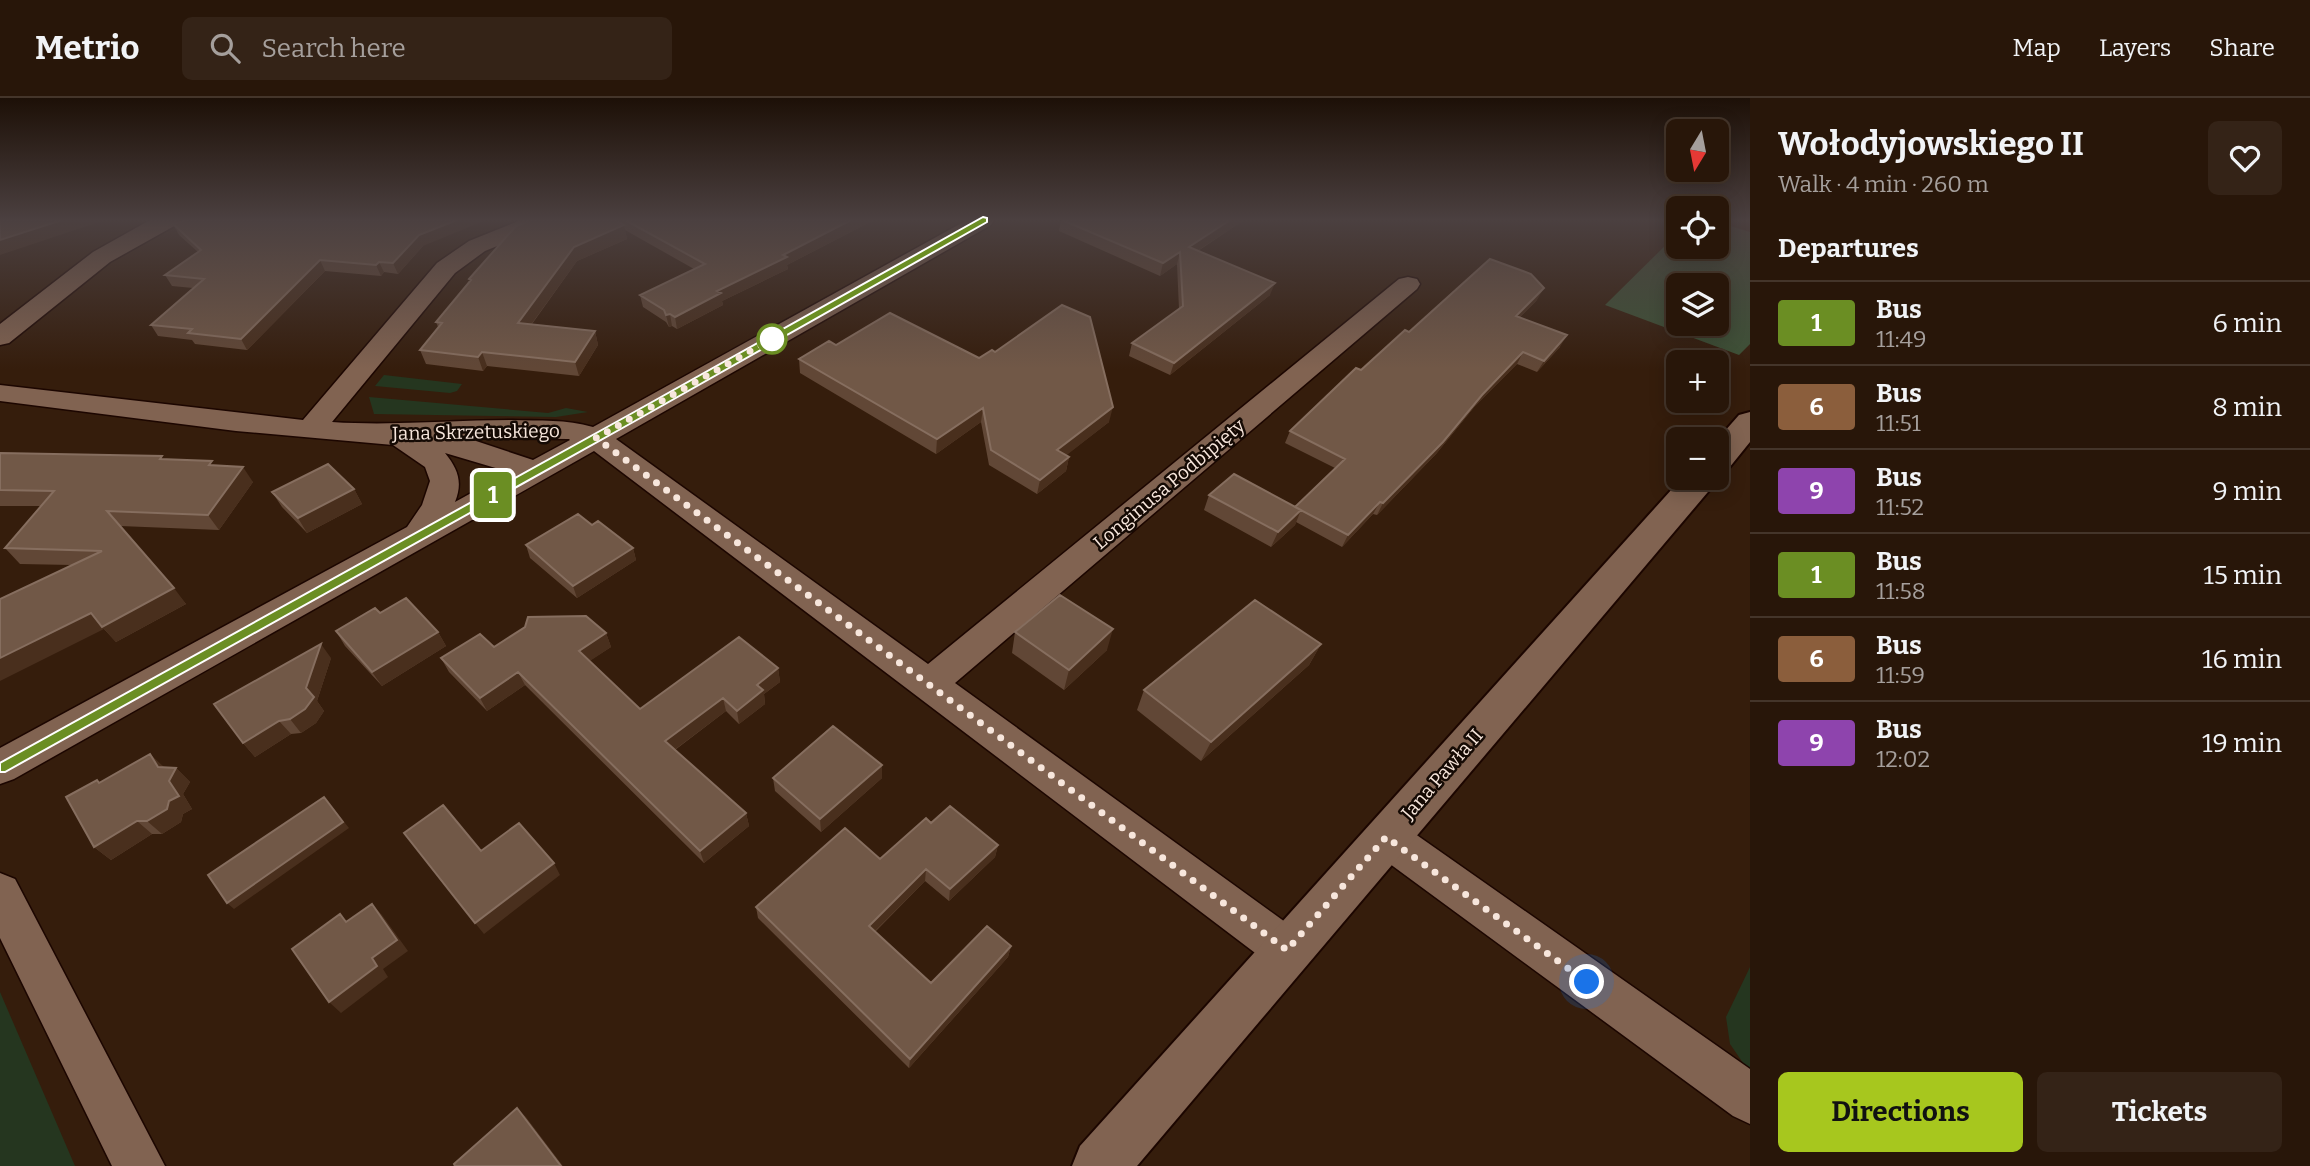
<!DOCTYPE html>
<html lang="en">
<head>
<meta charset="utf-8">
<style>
  :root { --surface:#281609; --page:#342317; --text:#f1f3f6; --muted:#a59f9c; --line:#44352a; --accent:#a7c71e }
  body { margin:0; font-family:Bitter,serif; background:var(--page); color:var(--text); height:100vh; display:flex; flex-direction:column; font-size:26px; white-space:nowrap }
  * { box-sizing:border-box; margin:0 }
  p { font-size:23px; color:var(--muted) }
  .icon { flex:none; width:38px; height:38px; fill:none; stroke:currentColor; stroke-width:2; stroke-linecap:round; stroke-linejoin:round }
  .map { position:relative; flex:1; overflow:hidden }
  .sheet { display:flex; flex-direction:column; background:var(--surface); width:560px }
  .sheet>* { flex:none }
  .badge { padding:0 14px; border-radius:5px; font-size:24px; line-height:46px }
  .needle { width:46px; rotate:190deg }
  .fabs { position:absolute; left:1666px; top:21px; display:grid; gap:14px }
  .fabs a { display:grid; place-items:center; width:63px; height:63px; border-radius:10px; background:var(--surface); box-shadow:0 4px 18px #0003,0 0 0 2px var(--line); font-size:35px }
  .you { position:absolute; width:35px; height:35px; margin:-18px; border:5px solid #fff; border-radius:50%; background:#1a73e8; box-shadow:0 0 0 10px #1a73e833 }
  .map>.badge { position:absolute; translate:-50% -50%; box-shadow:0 0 0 4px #fff }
  h2 { padding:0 28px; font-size:26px; line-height:63px }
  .round { display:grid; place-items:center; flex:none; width:74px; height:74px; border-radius:10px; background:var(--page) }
  .summary { display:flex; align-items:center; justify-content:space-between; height:119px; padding:0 28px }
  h1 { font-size:33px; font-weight:700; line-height:52px }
  .button { display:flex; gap:14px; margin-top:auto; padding:14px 28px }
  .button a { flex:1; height:80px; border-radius:10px; background:var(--accent); color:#111; font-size:28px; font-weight:700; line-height:80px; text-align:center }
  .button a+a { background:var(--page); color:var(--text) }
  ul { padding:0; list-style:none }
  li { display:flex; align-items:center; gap:21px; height:84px; padding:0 28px; border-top:2px solid var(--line) }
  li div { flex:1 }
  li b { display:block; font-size:26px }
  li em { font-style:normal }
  li .badge { min-width:77px; font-weight:700; text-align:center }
  header { display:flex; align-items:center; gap:42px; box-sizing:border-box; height:98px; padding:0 35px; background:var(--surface); border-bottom:2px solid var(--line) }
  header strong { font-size:33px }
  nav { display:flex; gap:38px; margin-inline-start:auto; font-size:24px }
  .search { width:490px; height:63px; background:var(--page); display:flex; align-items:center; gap:18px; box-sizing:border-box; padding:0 24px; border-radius:10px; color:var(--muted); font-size:26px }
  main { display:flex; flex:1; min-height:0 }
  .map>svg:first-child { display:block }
</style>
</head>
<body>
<header>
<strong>Metrio</strong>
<div class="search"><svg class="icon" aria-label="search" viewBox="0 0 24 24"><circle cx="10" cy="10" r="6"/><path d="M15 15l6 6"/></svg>Search here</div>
<nav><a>Map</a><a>Layers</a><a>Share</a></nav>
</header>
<main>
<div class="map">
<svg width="1750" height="1068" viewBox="0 0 1750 1068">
  <rect width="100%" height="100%" fill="#351d0c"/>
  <path fill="#25361f" d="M384 277 462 286 457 293 450 295 375 288Z
    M369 299 548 315 566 310 588 314 556 319 374 316Z
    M1750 869V975L1730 946 1726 919Z
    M0 894 75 1068H0Z"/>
  <path fill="#3d5236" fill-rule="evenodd" d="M1717 124 1750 134V246L1739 257 1605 207 1678 135V149H1717ZM1678 187H1717V226H1678Z"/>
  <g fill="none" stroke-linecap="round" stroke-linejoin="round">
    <defs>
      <path id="minor" d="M150 122H179L176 127 110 164 9 245 0 247V226L93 154Z
        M521 122H551L548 127 485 153 455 175 332 324C392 328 452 322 512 322 540 323 566 321 593 329L967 122H994L991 127 616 341 928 566 1399 181 1408 179 1417 181 1420 186 1417 191 955 585 1303 837 1309 852 1303 867 1287 874 1271 867 594 353 14 681 0 686V650L407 429 422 407 430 383 425 369 393 347 236 333 0 303V287L303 322 437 165 469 143ZM467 340 569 341 570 342 533 362ZM445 355 509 374 455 404C463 384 458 371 445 355Z
        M1386 720 1401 726 1750 971V1026L1733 1018 1371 752 1365 739 1371 726Z
        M0 775 15 781 165 1068H112L0 840Z"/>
      <path id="secondary" d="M1750 314V344L1729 370 1717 373V342L1739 317Z
        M1717 378 1718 380 1713 388 1137 1068H1072L1080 1048 1682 380Z"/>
    </defs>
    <use href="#minor" stroke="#1c0600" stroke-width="3"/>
    <use href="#secondary" stroke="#1c0600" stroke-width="4"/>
    <use href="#minor" fill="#816351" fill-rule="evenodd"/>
    <use href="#secondary" fill="#816351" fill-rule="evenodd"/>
  </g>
  <path fill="#614736" d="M530 122H874L787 167 788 171 722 203 723 207 677 231 672 228 669 229 666 224 643 209 640 197 694 171 625 132 627 141 577 163 532 226 595 233 598 247 579 278 487 268 483 273 426 266 420 252 438 229 436 224 470 183 469 181Z
    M1061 122H1244L1198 153 1270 197 1170 277 1129 258 1132 245 1179 211 1177 166 1160 178 1059 133Z
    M173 126 423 148 398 176 384 174 381 178 325 173 247 252 195 246 192 242 158 238 151 227 193 190 172 188 165 177 198 154 179 137Z
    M1537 202 1520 219 1560 249 1537 274 1517 266 1475 308 1436 356 1377 417 1373 416 1342 449 1296 424 1295 427 1271 449 1204 412 1209 397 1295 409 1335 370 1285 345 1290 333 1361 272 1409 234Z
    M836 247 979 260 995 254 1109 324 1066 357 1069 359 1066 373 1037 396 989 367 981 324 936 356 800 275 799 261Z
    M0 355 165 361 215 368 253 384 219 432 120 428 186 506 116 544 104 531 72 467 20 466 5 450 41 408H0Z
    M354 391 362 406 307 435 282 409 272 394Z
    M592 427 633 450 636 462 577 500 530 460 526 447Z
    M380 515 438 534 446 548 382 588 345 548 336 533Z
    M1015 534 1107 552 1064 592 1012 555Z
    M606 535 611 549 589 563 640 611 778 570 780 584 764 596 765 606 739 626 726 613 675 652 746 715 749 728 704 765 525 587 487 613 449 574 441 560 494 549Z
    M1321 546 1309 567 1201 663 1137 612 1144 592Z
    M331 560 317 603 324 613 316 625 301 635 291 636 255 659 243 645Z
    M882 667V680L821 734 775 693 773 680Z
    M163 669 176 670 190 684 183 696 192 711 183 716 181 724 162 736H152L111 762 94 749Z
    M931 725 998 747 995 759 949 803 925 783 875 834 931 885 1011 848 1008 859 909 970 758 820 756 809 880 761Z"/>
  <path fill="#492f1d" d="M62 122H105L0 157V142Z
    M457 122H486L423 148 398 176 393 165 419 137Z
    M851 122H874L787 167 788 171 722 203 723 207 677 231 675 219 717 193 783 157Z
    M1230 122H1244L1185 161 1189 149Z
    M624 127 627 141 577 163 522 239 518 225 574 149Z
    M1180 154 1177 166 1160 178 1163 165Z
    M320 162 325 173 247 252 241 241Z
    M379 164 384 174 381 178 376 167Z
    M1275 185 1270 197 1170 277 1174 265Z
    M1544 190 1537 202 1510 229 1516 218Z
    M670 216 672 228 669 229 666 217Z
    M595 233 598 247 579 278 575 264Z
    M1567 237 1560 249 1537 274 1544 263Z
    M482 254 487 268 483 273 478 259Z
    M1523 254 1517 266 1475 308 1436 356 1377 417 1383 405 1482 297Z
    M1113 309 1109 324 1054 367 1057 352Z
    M983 310 981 324 936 356 937 341Z
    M1069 359 1066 373 1037 396 1040 382Z
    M243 369 253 384 219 432 208 417Z
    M354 391 362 406 307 435 298 420Z
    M1380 404 1373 416 1342 449 1348 437Z
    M1301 412 1295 427 1271 449 1278 434Z
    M633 450 636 462 577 500 573 488Z
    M174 490 186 506 116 544 104 531 0 583V560L91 515Z
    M1113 531 1107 552 1064 592 1069 572Z
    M438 534 446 548 382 588 372 574Z
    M606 535 611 549 584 567 579 553Z
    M321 546 331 560 317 603 324 613 316 625 301 635 290 621 306 590Z
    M1321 546 1309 567 1201 663 1211 644Z
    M778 570 780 584 764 596 765 606 739 626 737 613 757 587Z
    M518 574 525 587 487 613 480 600Z
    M723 600 726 613 669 656 665 643Z
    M279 623 291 636 255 659 243 645Z
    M150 656 164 669 176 670 190 684 183 696 192 711 183 716 181 724 162 736 147 723 158 669Z
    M882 667V680L821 734 820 721Z
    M324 699 349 730 234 811 227 805Z
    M746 715 749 728 704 765 700 753Z
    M137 723 152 736 111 762 94 749Z
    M998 747 995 759 949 803 950 791Z
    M554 765 560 777 484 836 475 825Z
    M926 771 925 783 869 839V828Z
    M372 806 382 817 408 853 383 871 388 879 341 915 329 904 372 860Z
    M1011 848 1008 859 909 970 910 961Z
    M517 1010 526 1019 563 1068H561Z"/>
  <path fill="#715847" stroke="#866e5f" stroke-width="2" d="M0 122H62L0 142Z
    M186 122H457L419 137 393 165 379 164 376 167 320 162 241 241 188 235 192 231 151 227 204 181 165 177 201 152 173 126Z
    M530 122H615L624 127 574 149 518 225 595 233 575 264 482 254 478 259 420 252 442 225 436 224 471 182 469 181 516 128Z
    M625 122H851L783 157 787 159 717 193 721 195 675 219 670 216 666 217 664 212 640 197 705 166Z
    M1062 122H1230L1189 149 1275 185 1174 265 1132 245 1183 208 1180 154 1163 165Z
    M1490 161 1531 176 1544 190 1516 218 1567 237 1544 263 1523 254 1482 297 1443 344 1383 405 1380 404 1348 437 1295 409 1345 361 1290 333 1356 270 1361 272 1405 232 1409 234Z
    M1062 207 1090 219 1113 309 1057 352 1069 359 1040 382 991 352 983 310 937 341 799 261 829 243 836 247 890 215 979 260 992 252 995 254Z
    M0 355 162 358 160 361 212 363 209 367 243 369 208 417 107 413 174 490 102 529 91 515 0 560V501L102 453 5 450 54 393 0 392Z
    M328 366 354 391 298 420 272 394Z
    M1234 376 1301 412 1278 434 1209 397Z
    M578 416 592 427 598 423 633 450 573 488 526 447Z
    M1060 497 1113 531 1069 572 1015 534Z
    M406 500 438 534 372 574 336 533 375 510 380 515Z
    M1255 502 1321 546 1211 644 1144 592Z
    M586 518 606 535 579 553 640 611 739 539 778 570 757 587 763 592 737 613 723 600 665 643 746 715 700 753 518 574 480 600 441 560 480 536 494 549 525 529 528 519Z
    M321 546 306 590 314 599 305 611 290 621 279 623 243 645 214 606Z
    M833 628 882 667 820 721 773 680Z
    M150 656 158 669 176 670 169 683 179 698 169 703 167 711 147 723H137L94 749 66 699 97 682 99 685Z
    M324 699 343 724 227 805 208 777Z
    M443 707 481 753 519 725 554 765 475 825 404 735Z
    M950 708 998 747 950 791 926 771 869 828 931 885 987 828 1011 848 910 961 756 809 845 730 880 761 926 720 931 725Z
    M372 806 397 842 372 860 377 868 329 904 292 851 340 816 346 824Z
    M517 1010 561 1068H455L454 1066Z"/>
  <linearGradient id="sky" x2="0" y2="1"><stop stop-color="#1d1007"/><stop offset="0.45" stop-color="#4b4040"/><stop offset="1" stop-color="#4b4040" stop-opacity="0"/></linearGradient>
  <rect width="1750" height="271" fill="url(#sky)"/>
  <path fill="#6b8e23" stroke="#fff" stroke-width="2" d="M983 119 987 120V124L635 323 5 674H0V665L627 318Z"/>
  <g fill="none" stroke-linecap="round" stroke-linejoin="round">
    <path stroke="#f7e6dc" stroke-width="7" stroke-dasharray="0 12.6" d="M772 241 596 340 1287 852 1386 739 1587 884"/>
  </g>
  <circle fill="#fff" stroke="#6b8e23" stroke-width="3.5" cx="772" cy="241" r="14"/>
  <g text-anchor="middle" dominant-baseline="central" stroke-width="5" stroke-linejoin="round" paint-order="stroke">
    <g font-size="19" fill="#f7e6dc" stroke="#150a04">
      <text transform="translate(476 334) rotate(-1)">Jana Skrzetuskiego</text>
      <text transform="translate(1169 386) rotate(-40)">Longinusa Podbipięty</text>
      <text transform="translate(1442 676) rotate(-49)">Jana Pawła II</text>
    </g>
  </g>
</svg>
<div class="fabs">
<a><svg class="needle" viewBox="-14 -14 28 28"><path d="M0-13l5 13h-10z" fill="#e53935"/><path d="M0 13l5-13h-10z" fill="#a59f9c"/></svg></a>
<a><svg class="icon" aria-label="locate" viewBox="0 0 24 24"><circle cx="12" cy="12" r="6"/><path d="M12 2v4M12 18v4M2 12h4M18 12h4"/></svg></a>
<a><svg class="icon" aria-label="layers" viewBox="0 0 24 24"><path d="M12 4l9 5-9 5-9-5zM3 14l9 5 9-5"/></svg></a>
<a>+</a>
<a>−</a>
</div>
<div class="you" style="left:1587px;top:884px"></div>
<b class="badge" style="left:493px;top:397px;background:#6b8e23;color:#fff">1</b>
</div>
<section class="sheet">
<div class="summary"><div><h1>Wołodyjowskiego II</h1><p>Walk · 4 min · 260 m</p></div><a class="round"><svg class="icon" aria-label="heart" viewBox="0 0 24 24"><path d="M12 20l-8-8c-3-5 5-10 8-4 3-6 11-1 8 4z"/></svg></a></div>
<h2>Departures</h2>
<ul>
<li><span class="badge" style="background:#6b8e23;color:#fff">1</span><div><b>Bus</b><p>11:49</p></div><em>6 min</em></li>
<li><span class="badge" style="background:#8b5e3c;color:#fff">6</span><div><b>Bus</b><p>11:51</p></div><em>8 min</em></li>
<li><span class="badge" style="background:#8e44ad;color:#fff">9</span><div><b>Bus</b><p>11:52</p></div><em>9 min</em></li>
<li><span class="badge" style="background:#6b8e23;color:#fff">1</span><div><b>Bus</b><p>11:58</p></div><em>15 min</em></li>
<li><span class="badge" style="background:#8b5e3c;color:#fff">6</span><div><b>Bus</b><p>11:59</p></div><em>16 min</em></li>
<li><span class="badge" style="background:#8e44ad;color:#fff">9</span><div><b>Bus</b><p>12:02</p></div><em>19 min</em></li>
</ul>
<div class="button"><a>Directions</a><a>Tickets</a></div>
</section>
</main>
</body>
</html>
